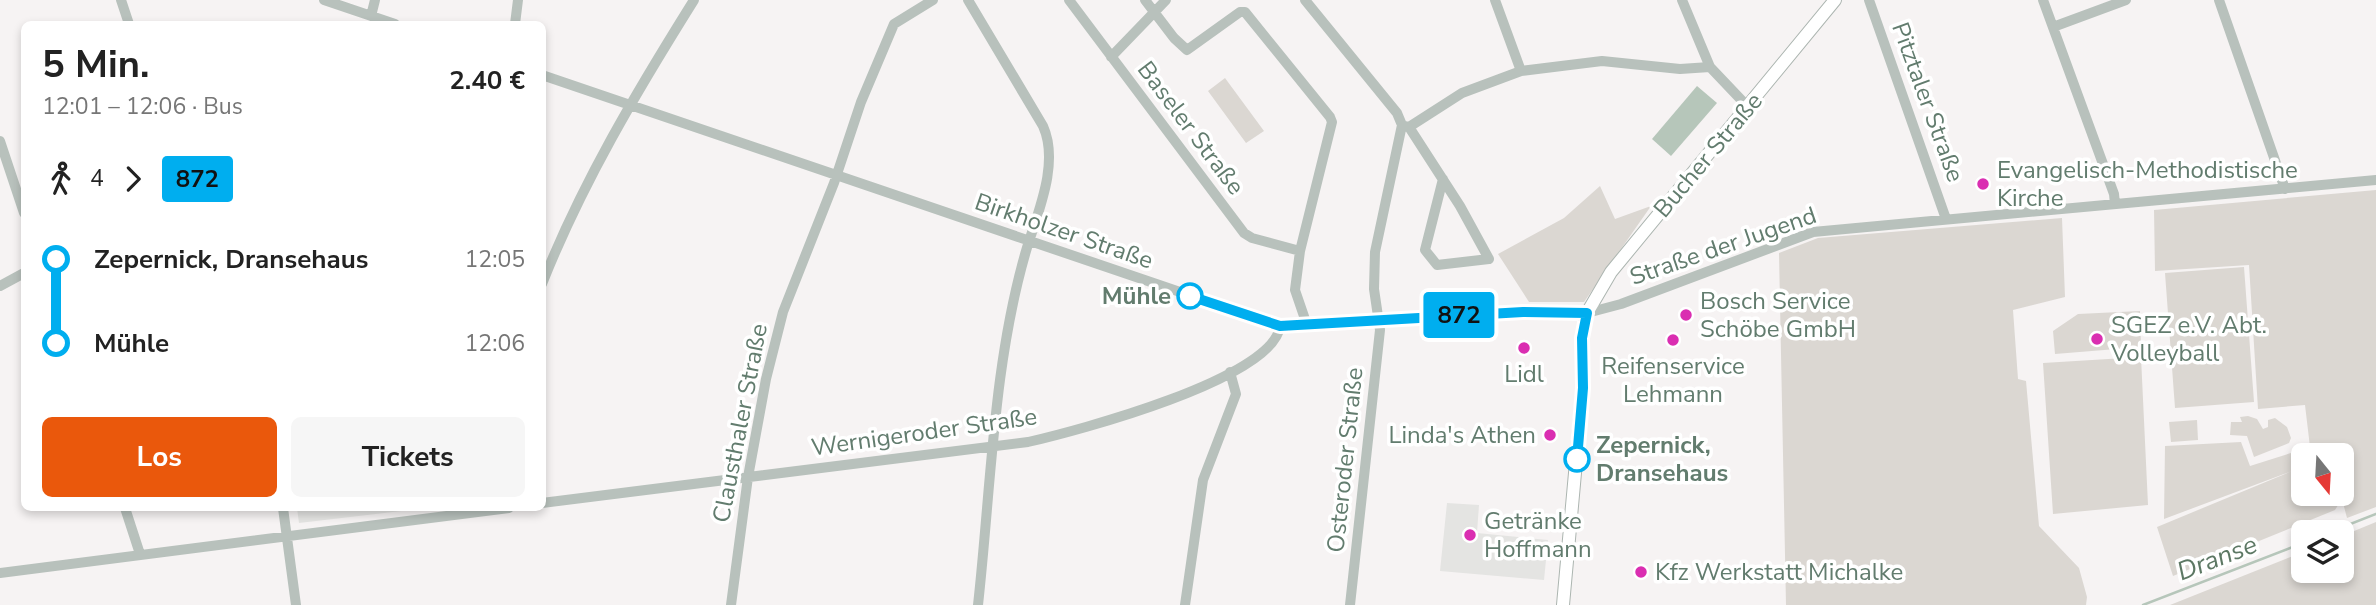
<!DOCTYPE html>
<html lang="de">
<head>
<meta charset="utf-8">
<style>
  :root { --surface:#fff; --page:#f6f6f6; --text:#222; --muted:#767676; --accent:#ea580c }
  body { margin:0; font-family:"Nunito Sans",sans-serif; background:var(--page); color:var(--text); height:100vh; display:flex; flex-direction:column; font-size:26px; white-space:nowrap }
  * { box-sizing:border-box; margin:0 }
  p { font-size:23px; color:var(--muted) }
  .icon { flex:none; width:38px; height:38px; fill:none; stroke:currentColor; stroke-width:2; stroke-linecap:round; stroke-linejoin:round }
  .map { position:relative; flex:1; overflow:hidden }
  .side { position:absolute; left:21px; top:21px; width:525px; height:490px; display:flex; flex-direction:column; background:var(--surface); border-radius:10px; box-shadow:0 4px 10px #0003 }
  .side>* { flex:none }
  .badge { padding:0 14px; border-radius:5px; font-size:24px; line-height:46px }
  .needle { width:46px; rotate:162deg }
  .buttons { position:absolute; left:2291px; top:443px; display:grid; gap:14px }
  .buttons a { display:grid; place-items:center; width:63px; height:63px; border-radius:10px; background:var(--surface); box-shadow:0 4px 10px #0003; font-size:35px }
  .map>.badge { position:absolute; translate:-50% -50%; box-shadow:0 0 0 4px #fff }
  .legs { display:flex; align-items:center; gap:10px; height:77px; padding:0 21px; font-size:23px }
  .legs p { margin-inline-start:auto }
  .head { display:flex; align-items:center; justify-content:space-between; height:119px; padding:0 21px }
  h1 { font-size:38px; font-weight:700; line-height:52px }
  .primary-button { display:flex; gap:14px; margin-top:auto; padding:14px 21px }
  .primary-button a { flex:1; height:80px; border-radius:10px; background:var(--accent); color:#fff; font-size:28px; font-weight:700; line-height:80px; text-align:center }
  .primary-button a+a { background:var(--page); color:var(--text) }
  ul { padding:0 21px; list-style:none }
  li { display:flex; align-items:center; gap:24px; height:84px; font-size:26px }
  li i { display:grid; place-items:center; width:10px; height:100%; margin:0 9px; background:currentColor }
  li i::after { content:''; width:18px; height:18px; margin:-9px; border:5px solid; border-radius:50%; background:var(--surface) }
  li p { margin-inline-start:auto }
  li:first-child i { background:linear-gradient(#0000 50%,currentColor 0) }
  li:last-child i { background:linear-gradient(currentColor 50%,#0000 0) }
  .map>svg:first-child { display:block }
</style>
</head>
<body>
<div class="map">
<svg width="2376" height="605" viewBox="0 0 2376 605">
  <rect width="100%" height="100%" fill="#f6f3f3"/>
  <path fill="#e4e4e2" d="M1447 503 1479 505 1477 533 1548 540 1544 580 1440 571Z
    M297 508H427L299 523Z"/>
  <path fill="#dbd7d2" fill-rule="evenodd" d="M1225 78 1264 131 1246 143 1208 91Z
    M1600 186 1615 219 1651 206 1584 302H1529L1498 254 1564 218Z
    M2376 190V507L2347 518 2342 499 2335 510 2173 576 2157 527 2292 471 2164 519 2165 446 2241 442 2250 466 2310 447 2305 405 2258 409 2249 265 2155 271 2154 210ZM2303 455H2342V494H2303Z
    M2062 218 2065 297 2013 310 2018 379 2026 381 2039 526 2079 568 2087 597 2086 605H1786L1779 253 1818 238Z
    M2244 267 2254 402 2175 408 2165 273Z
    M2140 311 2141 347 2055 354 2053 331 2078 314Z
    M2141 357 2148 505 2053 514 2043 363Z
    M2248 416 2257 419 2263 429 2268 427V420L2275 418 2287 427 2291 438 2289 443 2254 457 2247 436 2230 435 2231 422H2242L2240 417Z
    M2197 420 2198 440 2171 442 2169 422Z
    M2376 522V605H2170L2303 552V570H2342V536Z"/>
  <path fill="#b6c6ba" d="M1697 86 1717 103 1671 156 1652 139Z"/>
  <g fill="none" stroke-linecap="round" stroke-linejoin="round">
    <path stroke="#b6c6ba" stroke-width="2.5" d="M2330 532 2376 514
      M2143 605 2303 543"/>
    <defs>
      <path id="major" d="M1563 605 1582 396V338L1587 313 1611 272 1835 0"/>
    </defs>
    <use href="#major" stroke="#acb5b0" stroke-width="14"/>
    <path stroke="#b8c1bc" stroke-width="10" d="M121 0 129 24
      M324 0 395 24
      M968 0 1043 126C1060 164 1037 214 1026 251 993 364 991 488 978 605
      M1069 0 1244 233 1252 238 1300 251
      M1145 0 1174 38 1187 50 1240 12H1245L1330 117 1332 122 1300 251 1295 290 1307 325
      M1305 0 1397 113 1402 125 1375 252 1374 289 1380 330 1350 605
      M1495 0 1521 71
      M1682 0 1710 67
      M1869 0 1946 219
      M2043 0 2114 194 2115 204
      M2219 0 2285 189
      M371 16 375 0
      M515 24 518 0
      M2053 27 2126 0
      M1111 57 1166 0
      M542 75 1280 326 1523 312 1587 313 1621 304 1813 232 2376 180
      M1404 126 1409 127 1460 206 1489 259 1437 265 1425 250 1443 179
      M1409 127 1462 93 1521 71 1602 61 1680 69 1710 67 1748 107
      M0 141 24 213
      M542 284C582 183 637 91 694 0
      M0 286 24 273
      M542 503 1028 442C1076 431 1274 379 1280 326
      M125 508 140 554
      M283 508 296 605
      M0 573 509 508
      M731 605 748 477 766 379 783 312 834 183 861 102 894 24 933 0
      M1185 605 1203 480 1236 394 1230 372"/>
    <use href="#major" stroke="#fff" stroke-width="12"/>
  </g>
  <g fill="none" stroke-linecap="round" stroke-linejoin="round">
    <defs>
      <path id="line-1" d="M1190 296 1280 326 1523 312 1587 313 1582 338 1583 388 1577 459"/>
    </defs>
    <use href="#line-1" stroke="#fff" stroke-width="16"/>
    <use href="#line-1" stroke="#00aeef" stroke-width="10"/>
  </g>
  <g fill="#da2eb1" stroke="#fff" stroke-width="2.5">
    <circle cx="1983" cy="184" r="7"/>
    <circle cx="1686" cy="315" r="7"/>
    <circle cx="2097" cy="339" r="7"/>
    <circle cx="1673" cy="340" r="7"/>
    <circle cx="1524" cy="348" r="7"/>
    <circle cx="1550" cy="435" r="7"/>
    <circle cx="1470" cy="535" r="7"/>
    <circle cx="1641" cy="572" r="7"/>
  </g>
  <g fill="#fff" stroke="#00aeef" stroke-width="3.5">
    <circle cx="1190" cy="296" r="12"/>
    <circle cx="1577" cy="459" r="12"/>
  </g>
  <g text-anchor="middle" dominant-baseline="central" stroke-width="7" stroke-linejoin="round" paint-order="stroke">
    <g font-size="24" fill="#627c6e" stroke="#fff">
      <text transform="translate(1928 102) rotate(70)">Pitztaler Straße</text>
      <text transform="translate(1191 128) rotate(53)">Baseler Straße</text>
      <text transform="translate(1708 155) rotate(-50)">Bucher Straße</text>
      <text transform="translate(1064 231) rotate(19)">Birkholzer Straße</text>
      <text transform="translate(1723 246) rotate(-19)">Straße der Jugend</text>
      <text transform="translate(740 423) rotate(-79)">Clausthaler Straße</text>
      <text transform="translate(924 432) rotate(-8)">Wernigeroder Straße</text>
      <text transform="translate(1345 460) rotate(-84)">Osteroder Straße</text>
    </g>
    <g font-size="24" fill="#627c6e" stroke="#fff" text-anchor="start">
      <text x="1997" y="170">Evangelisch-Methodistische<tspan x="1997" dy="28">Kirche</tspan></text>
      <text x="1700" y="301">Bosch Service<tspan x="1700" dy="28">Schöbe GmbH</tspan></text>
      <text x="2111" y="325">SGEZ e.V. Abt.<tspan x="2111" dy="28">Volleyball</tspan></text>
      <text x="1673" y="366" text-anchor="middle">Reifenservice<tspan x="1673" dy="28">Lehmann</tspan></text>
      <text x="1524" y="374" text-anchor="middle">Lidl</text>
      <text x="1536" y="435" text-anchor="end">Linda's Athen</text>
      <text x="1484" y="521">Getränke<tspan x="1484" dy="28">Hoffmann</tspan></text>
      <text x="1655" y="572">Kfz Werkstatt Michalke</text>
    </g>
    <g font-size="24" font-weight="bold" fill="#627c6e" stroke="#fff" text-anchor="end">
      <text x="1171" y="296">Mühle</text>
      <text x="1596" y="445" text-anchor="start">Zepernick,<tspan x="1596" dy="28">Dransehaus</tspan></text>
    </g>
    <g font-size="26" font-style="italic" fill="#5d7864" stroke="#fff">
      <text transform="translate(2217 558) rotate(-21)">Dranse</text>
    </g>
  </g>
</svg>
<div class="buttons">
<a><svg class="needle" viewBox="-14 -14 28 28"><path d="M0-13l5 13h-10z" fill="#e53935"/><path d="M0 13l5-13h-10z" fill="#767676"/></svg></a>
<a><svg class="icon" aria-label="layers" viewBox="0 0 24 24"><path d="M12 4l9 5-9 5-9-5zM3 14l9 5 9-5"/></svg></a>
</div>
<b class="badge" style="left:1459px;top:315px;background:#00aeef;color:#111">872</b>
<section class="side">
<div class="head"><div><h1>5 Min.</h1><p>12:01 – 12:06 · Bus</p></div><b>2.40 €</b></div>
<div class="legs"><svg class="icon" aria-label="walk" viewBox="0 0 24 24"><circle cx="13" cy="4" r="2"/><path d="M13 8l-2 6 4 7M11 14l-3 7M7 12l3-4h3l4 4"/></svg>4<svg class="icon" aria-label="forward" viewBox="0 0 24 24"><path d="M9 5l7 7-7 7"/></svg><b class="badge" style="background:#00aeef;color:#111">872</b></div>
<ul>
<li><i style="color:#00aeef"></i><b>Zepernick, Dransehaus</b><p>12:05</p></li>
<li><i style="color:#00aeef"></i><b>Mühle</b><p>12:06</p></li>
</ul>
<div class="primary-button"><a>Los</a><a>Tickets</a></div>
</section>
</div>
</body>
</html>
